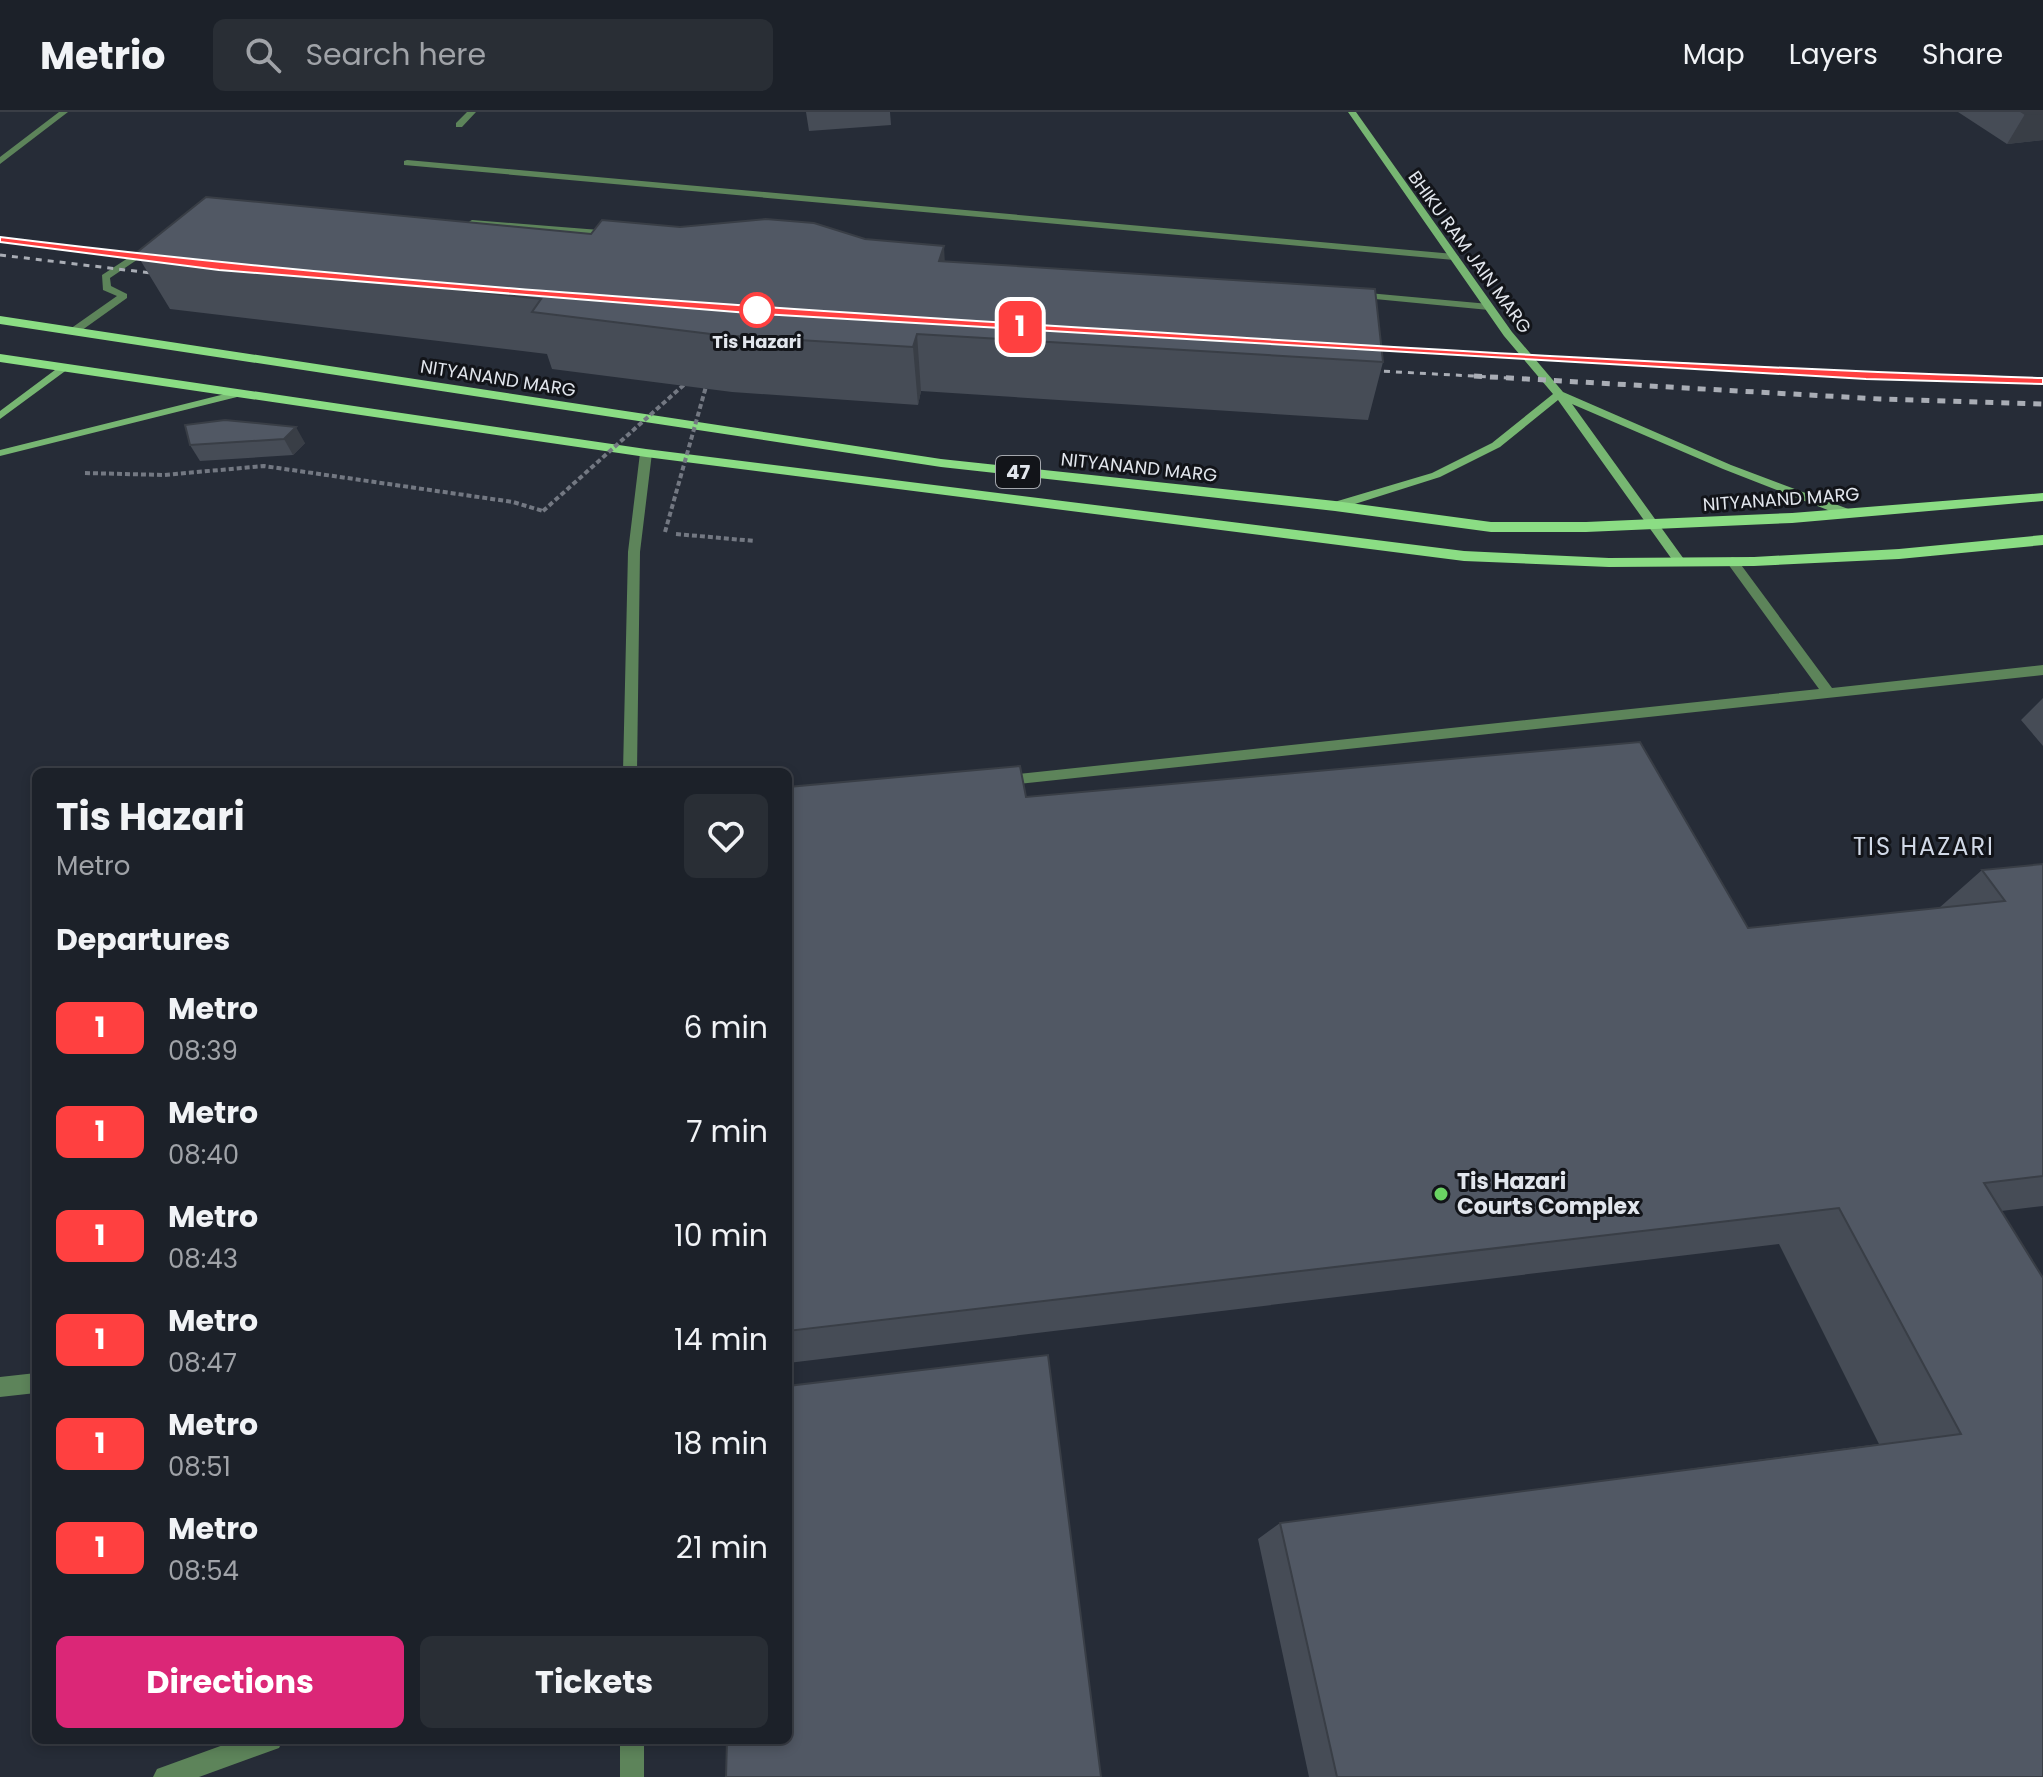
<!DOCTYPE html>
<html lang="en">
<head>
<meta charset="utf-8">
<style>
  :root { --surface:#1c2129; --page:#292e35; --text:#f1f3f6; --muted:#a0a3a8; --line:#3a3e46; --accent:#db2777 }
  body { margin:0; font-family:Poppins,sans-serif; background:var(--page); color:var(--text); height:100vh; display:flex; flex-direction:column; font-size:30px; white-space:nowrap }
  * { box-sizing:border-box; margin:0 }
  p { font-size:26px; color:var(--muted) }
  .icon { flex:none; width:44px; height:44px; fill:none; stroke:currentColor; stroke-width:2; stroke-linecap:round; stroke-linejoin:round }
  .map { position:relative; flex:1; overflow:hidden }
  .details { position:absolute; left:32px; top:656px; width:760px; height:976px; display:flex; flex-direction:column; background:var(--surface); border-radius:12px; box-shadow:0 4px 12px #0003,0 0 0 2px var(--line) }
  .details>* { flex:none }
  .badge { padding:0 16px; border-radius:12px; font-size:28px; line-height:52px }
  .map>.badge { position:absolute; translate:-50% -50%; box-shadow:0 0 0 4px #fff }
  h2 { padding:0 24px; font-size:30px; line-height:72px }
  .round { display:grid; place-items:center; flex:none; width:84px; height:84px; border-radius:12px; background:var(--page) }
  .summary { display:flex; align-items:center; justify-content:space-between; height:136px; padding:0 24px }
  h1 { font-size:38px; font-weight:700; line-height:60px }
  .primary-button { display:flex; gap:16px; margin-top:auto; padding:16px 24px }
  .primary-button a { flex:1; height:92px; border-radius:12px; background:var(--accent); color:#fff; font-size:32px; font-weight:700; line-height:92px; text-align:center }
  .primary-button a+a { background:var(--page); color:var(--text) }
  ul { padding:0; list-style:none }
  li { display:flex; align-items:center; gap:24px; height:104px; padding:0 24px }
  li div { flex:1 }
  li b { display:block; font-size:30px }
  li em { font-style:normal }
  li .badge { min-width:88px; font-weight:700; text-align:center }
  header { display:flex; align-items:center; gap:48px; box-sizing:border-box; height:112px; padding:0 40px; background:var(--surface); border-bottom:2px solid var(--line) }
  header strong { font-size:38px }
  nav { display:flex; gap:44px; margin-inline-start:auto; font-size:28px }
  .search { width:560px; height:72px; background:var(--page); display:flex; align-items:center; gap:20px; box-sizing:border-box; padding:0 28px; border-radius:12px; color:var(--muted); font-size:30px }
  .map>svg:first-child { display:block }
</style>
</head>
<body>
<header>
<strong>Metrio</strong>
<div class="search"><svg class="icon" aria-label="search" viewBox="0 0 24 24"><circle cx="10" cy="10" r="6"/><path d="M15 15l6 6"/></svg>Search here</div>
<nav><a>Map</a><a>Layers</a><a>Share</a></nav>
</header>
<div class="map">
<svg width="2043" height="1665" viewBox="0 0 2043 1665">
  <rect width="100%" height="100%" fill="#262c37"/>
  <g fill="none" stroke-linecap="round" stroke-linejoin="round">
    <path stroke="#737882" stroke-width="4" stroke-dasharray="5 3" stroke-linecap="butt" d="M85 361 164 363 264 354 513 390 543 399
      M676 422 755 429"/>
    <path fill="#5d845a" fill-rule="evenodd" d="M59 0H68L0 52V45Z
      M472 108 612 119 617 122 612 125 469 113 467 111Z
      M151 131 159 133 110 166 111 174 127 182V186L78 221H70V217L117 184 103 178 102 163Z
      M1357 180 1489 192 1494 195 1489 198 1354 185V181Z
      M646 338 652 341 640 440 637 660H623L628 440 640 341Z
      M1732 445 1736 446 1832 576 2043 553V563L1000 674 993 669 1000 664 1819 577 1728 452 1726 449Z
      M36 1261V1281L0 1285V1265Z
      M237 1628H283L279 1636 199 1665H153L157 1657Z
      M620 1628H644V1665H620Z"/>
    <path fill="#5d845a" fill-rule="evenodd" d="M467 0H476L462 15H456V11Z
      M407 48 1454 142 1459 145 1454 148 404 53V49Z"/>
    <path fill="#77b672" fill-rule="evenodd" d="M1348 0H1356L1512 220 1563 280 1731 353 1851 398V404H1843L1723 357 1572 292 1686 450 1680 454 1676 453 1558 288 1500 335 1440 365 1339 397H1331V391L1432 361 1492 331 1553 282 1504 224Z
      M59 255 68 257 0 307V299Z
      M241 278 245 279V283L0 344V338Z"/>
    <path fill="#8bdd84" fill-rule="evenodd" d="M0 204 941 347 1335 389 1491 410H1586L1792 401 2043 381V389L1792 411 1586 420H1491L1335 399 941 355 0 212Z
      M0 242 646 337 1464 439 1609 446 1754 445 1899 437 2043 423V433L1899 447 1754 454 1609 455 1464 449 646 345 0 250Z"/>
    <path stroke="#a9adb5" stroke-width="3" stroke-dasharray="6 6" stroke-linecap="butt" d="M0 128 159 147
      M0 143 168 163
      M1360 236 1965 266
      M1360 258 1510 266"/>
    <path stroke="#a9adb5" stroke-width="5" stroke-dasharray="8 8" stroke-linecap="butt" d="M1474 264 1880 287 2043 292
      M1906 264 2043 269"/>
    <path stroke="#737882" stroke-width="4" stroke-dasharray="5 3" stroke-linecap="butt" d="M543 399 687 270
      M665 420 707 271"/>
  </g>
  <path fill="#464c56" d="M806 0H890L891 13 809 19Z
    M1958 0H2043V28L2007 32Z
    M680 115 945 149 1383 250 1368 308 921 279 918 293 732 280 552 257 547 242 170 197 136 141 591 122Z
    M225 308 305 331 293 343 200 349 190 333Z
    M2043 586V634L2021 608Z
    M788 675 1026 685 1748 816 1939 796 1982 758 2043 752V1094L2001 1099 2043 1665H1309L1258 1427 1280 1411 1879 1332 1779 1132 788 1251Z"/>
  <path fill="#393e46" d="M2043 1V28L2007 32 2025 2Z
    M944 134 947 190 939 149Z
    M917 222 921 279 918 293 913 235Z
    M296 315 305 331 293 343 284 327Z"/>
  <path fill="#515864" stroke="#393e46" stroke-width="2" d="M2022 0H2043V1L2025 2Z
    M206 85 591 122 602 108 680 115 766 107 814 111 865 127 944 134 939 149 1375 177 1383 250 917 222 913 235 719 223 532 200 541 187 136 141Z
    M225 308 296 315 284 327 190 333 185 313Z
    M1640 630 1748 816 2005 789 1982 758 2043 752V1064L1984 1071 2043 1166V1665H1337L1280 1411 1961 1322 1839 1096 788 1219V675L1020 654 1026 685Z
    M1048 1243 1101 1665H726L727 1628H788V1274Z"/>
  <path fill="#ff4040" stroke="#fff" stroke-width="2" d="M0 125C361 170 724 193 1087 216 1405 236 1724 256 2043 266V272L1866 267 761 202 219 158 0 130Z"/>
  <circle fill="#fff" stroke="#ff4040" stroke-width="4" cx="757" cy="198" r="16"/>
  <circle fill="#6ad363" stroke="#121419" stroke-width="3" cx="1441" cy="1082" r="8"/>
  <g text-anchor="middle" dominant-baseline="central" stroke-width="6" stroke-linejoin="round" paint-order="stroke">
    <g font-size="18" fill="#e2e6ed" stroke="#121419">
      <text transform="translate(1470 140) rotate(54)">BHIKU RAM JAIN MARG</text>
      <text transform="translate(498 266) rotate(9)">NITYANAND MARG</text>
      <text transform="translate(1139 355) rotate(6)">NITYANAND MARG</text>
      <text transform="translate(1781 387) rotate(-4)">NITYANAND MARG</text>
    </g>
    <g font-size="18" font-weight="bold" fill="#e2e6ed" stroke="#121419">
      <text x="757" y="229">Tis Hazari</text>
    </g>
    <rect fill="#121419" stroke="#a4a7ad" stroke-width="2" x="996" y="344" width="44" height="32" rx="6"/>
    <g font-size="20" font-weight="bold" fill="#e2e6ed">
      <text x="1018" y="360">47</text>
    </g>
    <g font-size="22" font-weight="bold" fill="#e2e6ed" stroke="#121419" text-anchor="start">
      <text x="1457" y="1069">Tis Hazari<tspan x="1457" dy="25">Courts Complex</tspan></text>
    </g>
    <g font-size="24" letter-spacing="2" fill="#d1d9e7" stroke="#121419">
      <text x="1924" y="734">TIS HAZARI</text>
    </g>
  </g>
</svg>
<b class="badge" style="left:1020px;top:215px;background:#ff4040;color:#fff">1</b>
<section class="details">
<div class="summary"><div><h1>Tis Hazari</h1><p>Metro</p></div><a class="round"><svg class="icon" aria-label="heart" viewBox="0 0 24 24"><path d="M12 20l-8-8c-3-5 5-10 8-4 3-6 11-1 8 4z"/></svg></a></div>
<h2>Departures</h2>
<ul>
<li><span class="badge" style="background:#ff4040;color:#fff">1</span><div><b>Metro</b><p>08:39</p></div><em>6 min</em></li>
<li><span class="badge" style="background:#ff4040;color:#fff">1</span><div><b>Metro</b><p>08:40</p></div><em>7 min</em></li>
<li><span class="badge" style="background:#ff4040;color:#fff">1</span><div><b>Metro</b><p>08:43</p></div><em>10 min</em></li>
<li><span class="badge" style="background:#ff4040;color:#fff">1</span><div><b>Metro</b><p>08:47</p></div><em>14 min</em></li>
<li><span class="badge" style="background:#ff4040;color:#fff">1</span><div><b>Metro</b><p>08:51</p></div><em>18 min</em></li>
<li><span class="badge" style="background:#ff4040;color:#fff">1</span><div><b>Metro</b><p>08:54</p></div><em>21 min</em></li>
</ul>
<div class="primary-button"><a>Directions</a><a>Tickets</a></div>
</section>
</div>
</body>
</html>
